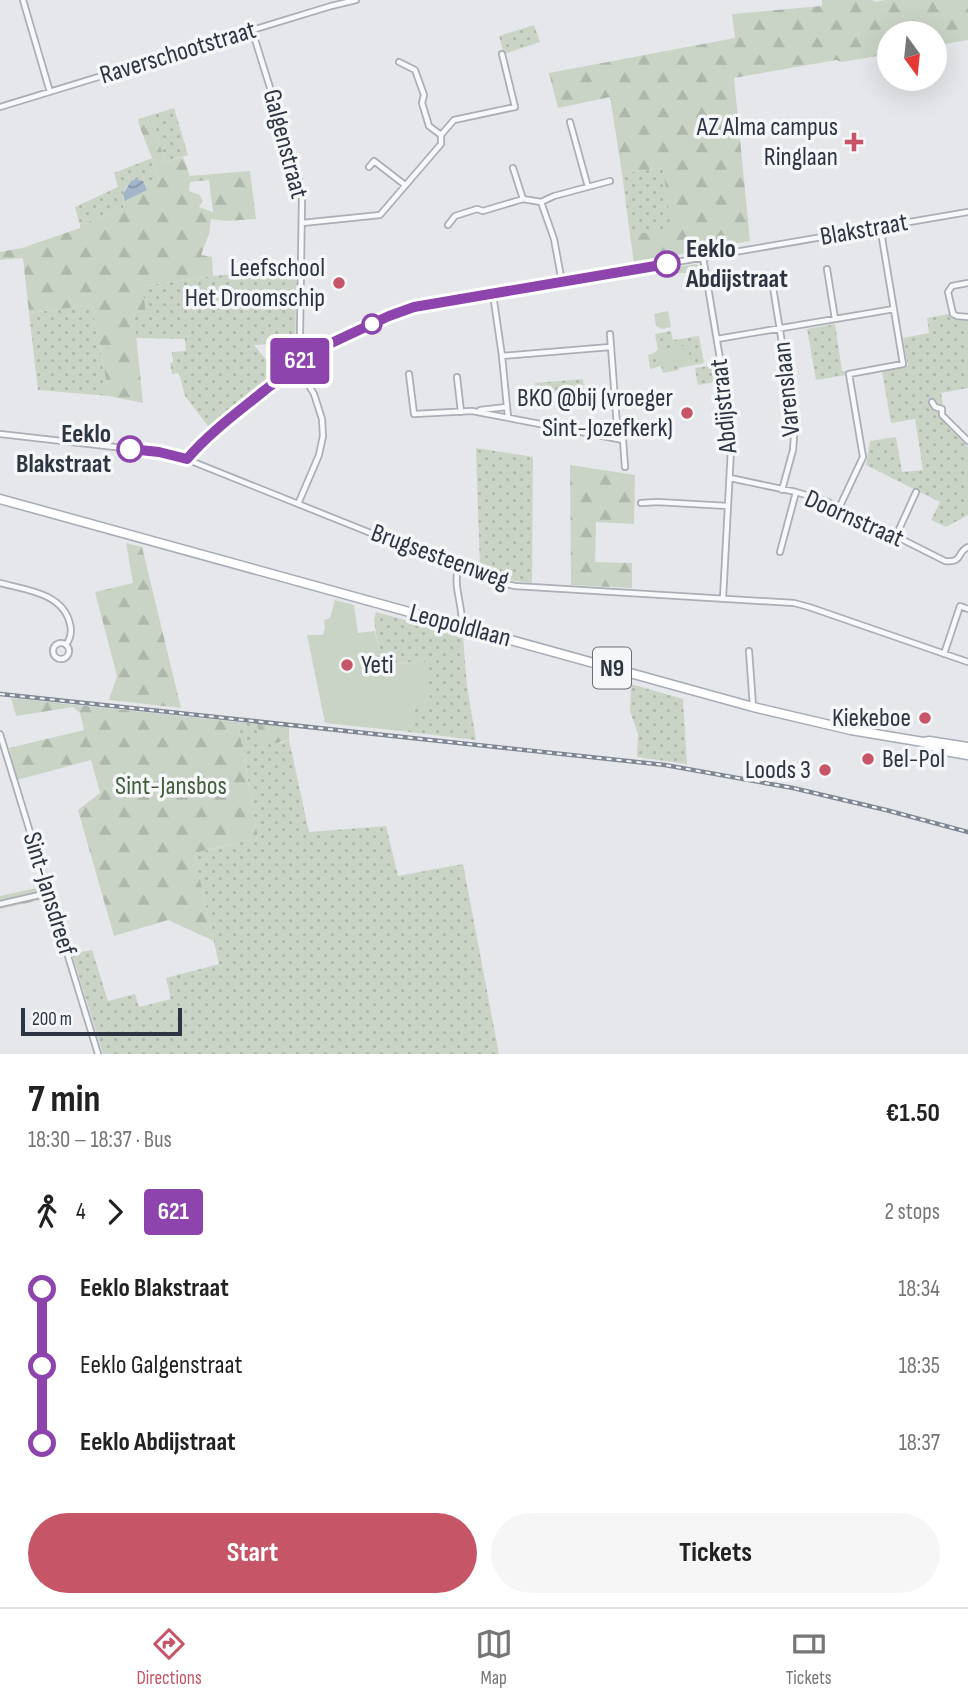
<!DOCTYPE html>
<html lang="en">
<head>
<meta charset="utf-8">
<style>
  :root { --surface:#fff; --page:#f6f6f6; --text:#222; --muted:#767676; --line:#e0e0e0; --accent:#c55567 }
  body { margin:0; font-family:"Sofia Sans Condensed",sans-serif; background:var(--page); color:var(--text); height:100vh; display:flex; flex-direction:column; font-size:26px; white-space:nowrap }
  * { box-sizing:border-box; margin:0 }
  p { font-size:23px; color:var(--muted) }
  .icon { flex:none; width:38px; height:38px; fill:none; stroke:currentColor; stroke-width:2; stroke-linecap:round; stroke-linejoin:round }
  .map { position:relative; height:1054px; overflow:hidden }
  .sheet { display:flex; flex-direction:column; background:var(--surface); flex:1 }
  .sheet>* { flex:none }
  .badge { padding:0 14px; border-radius:5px; font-size:24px; line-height:46px }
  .needle { width:46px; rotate:165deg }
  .tools { position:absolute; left:877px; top:21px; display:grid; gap:14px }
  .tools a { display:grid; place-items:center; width:70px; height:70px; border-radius:50%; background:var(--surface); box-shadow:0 7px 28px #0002; font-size:35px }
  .scale { position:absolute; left:21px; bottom:18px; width:161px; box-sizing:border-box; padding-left:7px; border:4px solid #2d3543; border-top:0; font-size:19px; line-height:24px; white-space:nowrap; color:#2d3543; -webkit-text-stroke:5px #f4f6f8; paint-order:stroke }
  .map>.badge { position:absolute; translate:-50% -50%; box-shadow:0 0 0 4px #fff }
  .legs { display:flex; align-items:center; gap:10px; height:77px; padding:0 28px; font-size:23px }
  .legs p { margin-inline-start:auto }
  .summary { display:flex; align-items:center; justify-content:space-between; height:119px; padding:0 28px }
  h1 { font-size:38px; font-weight:700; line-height:52px }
  .action { display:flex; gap:14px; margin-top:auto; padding:14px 28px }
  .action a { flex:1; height:80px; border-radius:42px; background:var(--accent); color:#fff; font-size:28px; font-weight:700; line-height:80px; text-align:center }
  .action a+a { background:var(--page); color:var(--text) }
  ul { padding:0 28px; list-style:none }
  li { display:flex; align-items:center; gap:24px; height:77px; font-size:26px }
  li i { display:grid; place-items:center; width:10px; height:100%; margin:0 9px; background:currentColor }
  li i::after { content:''; width:18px; height:18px; margin:-9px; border:5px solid; border-radius:50%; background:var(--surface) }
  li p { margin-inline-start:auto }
  li:first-child i { background:linear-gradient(#0000 50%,currentColor 0) }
  li:last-child i { background:linear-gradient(currentColor 50%,#0000 0) }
  .dock { display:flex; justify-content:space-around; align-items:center; height:98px; border-top:2px solid var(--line); background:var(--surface); font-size:19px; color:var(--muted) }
  .dock a { display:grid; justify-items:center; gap:4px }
  .dock .current { color:var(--accent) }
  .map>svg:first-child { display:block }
</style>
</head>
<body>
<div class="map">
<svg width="968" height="1054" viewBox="0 0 968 1054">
  <defs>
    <pattern id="green-dots" width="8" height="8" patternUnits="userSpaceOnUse" patternTransform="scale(1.75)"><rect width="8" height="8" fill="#cad4c6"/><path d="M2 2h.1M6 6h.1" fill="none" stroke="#aeb7ab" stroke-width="1.8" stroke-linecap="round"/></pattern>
    <pattern id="forest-firs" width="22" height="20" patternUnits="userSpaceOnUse" patternTransform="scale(1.75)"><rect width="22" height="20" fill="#cad4c6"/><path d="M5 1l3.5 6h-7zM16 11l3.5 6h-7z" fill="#aeb7ab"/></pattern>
    <pattern id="water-waves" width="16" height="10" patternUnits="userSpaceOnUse" patternTransform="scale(1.75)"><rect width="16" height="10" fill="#a3b5c8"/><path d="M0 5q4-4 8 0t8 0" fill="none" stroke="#8594a4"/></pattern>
  </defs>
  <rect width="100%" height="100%" fill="#e5e7eb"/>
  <path fill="url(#green-dots)" d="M534 25 540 42 504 54 499 36Z
    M174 108 188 155 165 162 153 121 139 125 138 119Z
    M152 158 159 183 147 190 145 185 131 181C126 188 121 193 125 201L122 203 124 208 80 225 75 207 118 187 114 173Z
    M663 168 672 230 630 235 622 173Z
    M695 264 699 266 703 285 696 286V280L689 273H678L676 267Z
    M297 268 295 343 254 345 279 375 211 430 185 396 179 373 172 374 170 363 173 362 172 352 186 351 185 339 135 338 134 315 142 286 213 276Z
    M92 305 109 396 38 390 29 313Z
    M949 314 956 319 964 318 968 320V388L941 393 946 425 968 447V515L946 527 931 520 940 502 866 465 870 441 896 437 902 472 923 470 915 419 891 423 882 371 908 366 903 338 929 333 927 318Z
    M835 324 842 371H845L846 375 816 380 807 329Z
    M671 331 673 340 699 336 704 363 679 368V370L663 373 661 366 650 369 648 355 652 354 658 350 655 334Z
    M716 365 720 381 698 385 695 368Z
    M583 379 585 404 536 396 535 383Z
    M476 448 533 457 532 583 500 579 480 570Z
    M376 612 463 636 467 686 476 740 401 731 412 724 409 710 424 660 381 666 374 620Z
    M631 684 683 699 687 764 637 757 638 734 630 711Z
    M238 722 257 723V731L281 743 289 740 309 832 386 826 398 876 463 864 499 1054H103L72 954 92 950 108 1001 135 994 139 1007 171 999 166 978 219 964 194 853 258 838Z"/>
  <path fill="url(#forest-firs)" fill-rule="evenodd" d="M822 0H872L875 2 885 0H968V40L935 46 934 33H889V54L842 62 836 60 734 78 750 241 634 263 630 235 671 229 663 168 622 173 610 97 558 108 549 73 735 38 732 14 822 6Z
    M153 121 165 162 183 157 190 176 250 171 256 219 226 221 211 219 209 234 201 255 212 257 213 276 142 286 146 313 134 315 143 403 109 396 92 305 29 313 23 258 0 260V252L22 248 80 228V225L124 208 122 203 159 183 152 158 139 125ZM209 180 213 212H212L199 207 203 201 200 195 189 191 190 182Z
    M570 465 635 475 634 524 596 522 595 562 632 563V588L571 585Z
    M126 543 142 547 181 708 109 700 117 676 95 592 133 583Z
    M11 698 238 722 258 838 194 853 214 941 168 920 114 936 78 810 100 793 91 760 17 780 9 748 84 730 80 713 73 707 16 716Z
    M257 723 289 727V740L271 744 262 742 258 735Z
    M41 887 45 899 0 909V896Z"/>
  <path fill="#cad4c6" d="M668 311 671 327 662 329 656 326 654 314Z
    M688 345 690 361 659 366 656 351Z
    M335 600 354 605 358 633 375 631 382 666 424 660 431 705 410 710 412 724 401 731 325 723 307 635H323L325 628 324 620 330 618Z"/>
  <path fill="url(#water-waves)" d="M136 179 143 181 147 190 125 201 123 194 131 181Z"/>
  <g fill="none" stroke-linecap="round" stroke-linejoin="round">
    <defs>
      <path id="minor" d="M23 0 50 92
        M252 30 300 184 302 198 300 333 302 344
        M399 62 415 70 424 95 422 103 429 126 441 135
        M0 107 331 6 356 0
        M570 122 588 187
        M369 167 374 161 405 185
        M513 168 523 199
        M302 223 380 215 441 144V135L454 120 515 107 502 54
        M448 225 455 216 477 209 483 211 523 199 541 202
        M703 257 732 431 723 598
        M827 269 835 319
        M772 281 795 423 793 450 782 490
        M562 282 554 239 541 202 554 196 610 181
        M968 283 952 286 948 292 953 314 957 316 968 317
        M493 294 502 356 508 417
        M610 334 618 439 623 440 625 467
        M717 339 894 309
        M313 350 325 346 389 316 414 307 968 212
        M502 356 610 347
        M302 357 298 351 302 344 309 345 313 350
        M302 357H310L313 350
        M409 374 414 414 472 411 618 439
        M457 377 461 412
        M932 402 935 407 942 409V415L968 441
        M615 403 644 399
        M480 410 506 407
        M0 434 159 452 186 459 458 568 501 583 515 586 794 603 809 607 968 662
        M186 459C208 434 235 414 261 394 275 382 291 372 302 357
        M730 478 796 492 826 501 945 561C964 563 956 552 968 547
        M641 503 657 502 728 506
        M298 504 319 455 323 436 322 419 314 394 305 379 301 360
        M839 508 863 457 849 374 903 364 882 238 888 226
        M896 536 916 492
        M780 552 796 492
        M458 568C453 587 463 606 462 626
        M0 583C26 590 63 593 70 624 72 632 71 638 66 645
        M53 651a8 8 0 1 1 16 0a8 8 0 1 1-16 0Z
        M749 651 753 706
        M944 654 960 606 968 609
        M0 734 98 1054
        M0 904 48 893"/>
      <path id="primary" d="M0 499 753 707 851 730 923 742 929 741 968 747
        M928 745 950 752 968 755"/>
    </defs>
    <use href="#minor" stroke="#aaaeb5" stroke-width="8"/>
    <use href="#primary" stroke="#a5acb6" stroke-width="11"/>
    <use href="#minor" stroke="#f7f8fa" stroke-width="4.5"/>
    <use href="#primary" stroke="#fff" stroke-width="8"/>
    <defs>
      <path id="rail" d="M0 694 665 765 793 788 886 810 968 832"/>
    </defs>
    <use href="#rail" stroke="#7f8794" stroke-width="4.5"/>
    <use href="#rail" stroke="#f4f6f8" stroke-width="2" stroke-dasharray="5" stroke-linecap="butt"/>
  </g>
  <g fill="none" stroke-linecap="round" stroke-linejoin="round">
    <defs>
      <path id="line-1" d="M130 449 159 452 187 459C209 433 238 412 265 390 278 380 292 371 302 358L310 357 313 350 325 346 389 316 414 307 667 264"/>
    </defs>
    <use href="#line-1" stroke="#fff" stroke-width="16"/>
    <use href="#line-1" stroke="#8e44ad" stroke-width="10"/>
  </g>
  <g fill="#c55567" stroke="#f4f6f8" stroke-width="2.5">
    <path d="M850.5 131.5h7v7h7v7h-7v7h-7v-7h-7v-7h7z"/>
    <circle cx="339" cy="283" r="7"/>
    <circle cx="687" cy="413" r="7"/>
    <circle cx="347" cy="665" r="7"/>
    <circle cx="925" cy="718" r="7"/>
    <circle cx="868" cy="759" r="7"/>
    <circle cx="825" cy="770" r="7"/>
  </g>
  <g fill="#fff" stroke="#8e44ad" stroke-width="3.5">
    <circle cx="667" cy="264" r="12"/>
    <circle cx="372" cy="324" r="9"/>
    <circle cx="130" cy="449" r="12"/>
  </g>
  <g text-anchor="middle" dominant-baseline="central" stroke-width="7" stroke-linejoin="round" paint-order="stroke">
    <rect fill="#f4f6f8" stroke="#696f79" stroke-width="2" x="593" y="647.5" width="38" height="41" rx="5"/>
    <g font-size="24" font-weight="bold" fill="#2d3543">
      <text x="612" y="668">N9</text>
    </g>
    <g font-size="26" fill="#2d3543" stroke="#f4f6f8">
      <text transform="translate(178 53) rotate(-17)">Raverschootstraat</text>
      <text transform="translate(285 144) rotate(75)">Galgenstraat</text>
      <text transform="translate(864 230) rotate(-10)">Blakstraat</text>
      <text transform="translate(787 389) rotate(-96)">Varenslaan</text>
      <text transform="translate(724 406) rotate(-96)">Abdijstraat</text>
      <text transform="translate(854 519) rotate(24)">Doornstraat</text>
      <text transform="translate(440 557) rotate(20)">Brugsesteenweg</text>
      <text transform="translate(460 626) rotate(15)">Leopoldlaan</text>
      <text transform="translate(49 894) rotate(73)">Sint-Jansdreef</text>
    </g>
    <g font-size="26" fill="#2d3543" stroke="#f4f6f8" text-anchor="end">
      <text x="838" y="127">AZ Alma campus<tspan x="838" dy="30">Ringlaan</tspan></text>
      <text x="325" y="268">Leefschool<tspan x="325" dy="30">Het Droomschip</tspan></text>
      <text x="673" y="398">BKO @bij (vroeger<tspan x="673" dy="30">Sint-Jozefkerk)</tspan></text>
      <text x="361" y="665" text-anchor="start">Yeti</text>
      <text x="911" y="718">Kiekeboe</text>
      <text x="882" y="759" text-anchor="start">Bel-Pol</text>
      <text x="811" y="770">Loods 3</text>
    </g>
    <g font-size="26" font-weight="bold" fill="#2d3543" stroke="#f4f6f8" text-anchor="start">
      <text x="686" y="249">Eeklo<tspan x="686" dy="30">Abdijstraat</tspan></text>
      <text x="111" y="434" text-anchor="end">Eeklo<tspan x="111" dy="30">Blakstraat</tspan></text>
    </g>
    <g font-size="26" fill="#425d3b" stroke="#f4f6f8">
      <text x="171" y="786">Sint-Jansbos</text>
    </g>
  </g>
</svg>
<div class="tools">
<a><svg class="needle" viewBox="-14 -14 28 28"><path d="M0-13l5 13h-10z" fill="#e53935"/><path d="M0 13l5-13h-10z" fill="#767676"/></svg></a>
</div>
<div class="scale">200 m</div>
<b class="badge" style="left:300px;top:361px;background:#8e44ad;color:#fff">621</b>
</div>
<section class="sheet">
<div class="summary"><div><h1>7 min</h1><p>18:30 – 18:37 · Bus</p></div><b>€1.50</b></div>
<div class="legs"><svg class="icon" aria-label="walk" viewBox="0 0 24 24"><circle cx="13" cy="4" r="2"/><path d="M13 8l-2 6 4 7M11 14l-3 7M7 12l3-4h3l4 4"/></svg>4<svg class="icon" aria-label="forward" viewBox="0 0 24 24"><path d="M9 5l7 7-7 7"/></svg><b class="badge" style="background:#8e44ad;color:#fff">621</b><p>2 stops</p></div>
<ul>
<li><i style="color:#8e44ad"></i><b>Eeklo Blakstraat</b><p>18:34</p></li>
<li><i style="color:#8e44ad"></i><span>Eeklo Galgenstraat</span><p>18:35</p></li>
<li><i style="color:#8e44ad"></i><b>Eeklo Abdijstraat</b><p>18:37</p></li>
</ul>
<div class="action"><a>Start</a><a>Tickets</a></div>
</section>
<nav class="dock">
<a class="current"><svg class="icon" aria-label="directions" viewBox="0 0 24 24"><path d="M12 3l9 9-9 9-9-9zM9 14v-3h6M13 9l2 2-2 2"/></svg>Directions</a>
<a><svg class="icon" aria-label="map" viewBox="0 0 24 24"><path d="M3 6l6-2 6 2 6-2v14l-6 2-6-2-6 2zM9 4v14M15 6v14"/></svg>Map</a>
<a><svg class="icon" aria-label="tickets" viewBox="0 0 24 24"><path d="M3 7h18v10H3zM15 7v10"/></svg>Tickets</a>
</nav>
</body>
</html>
